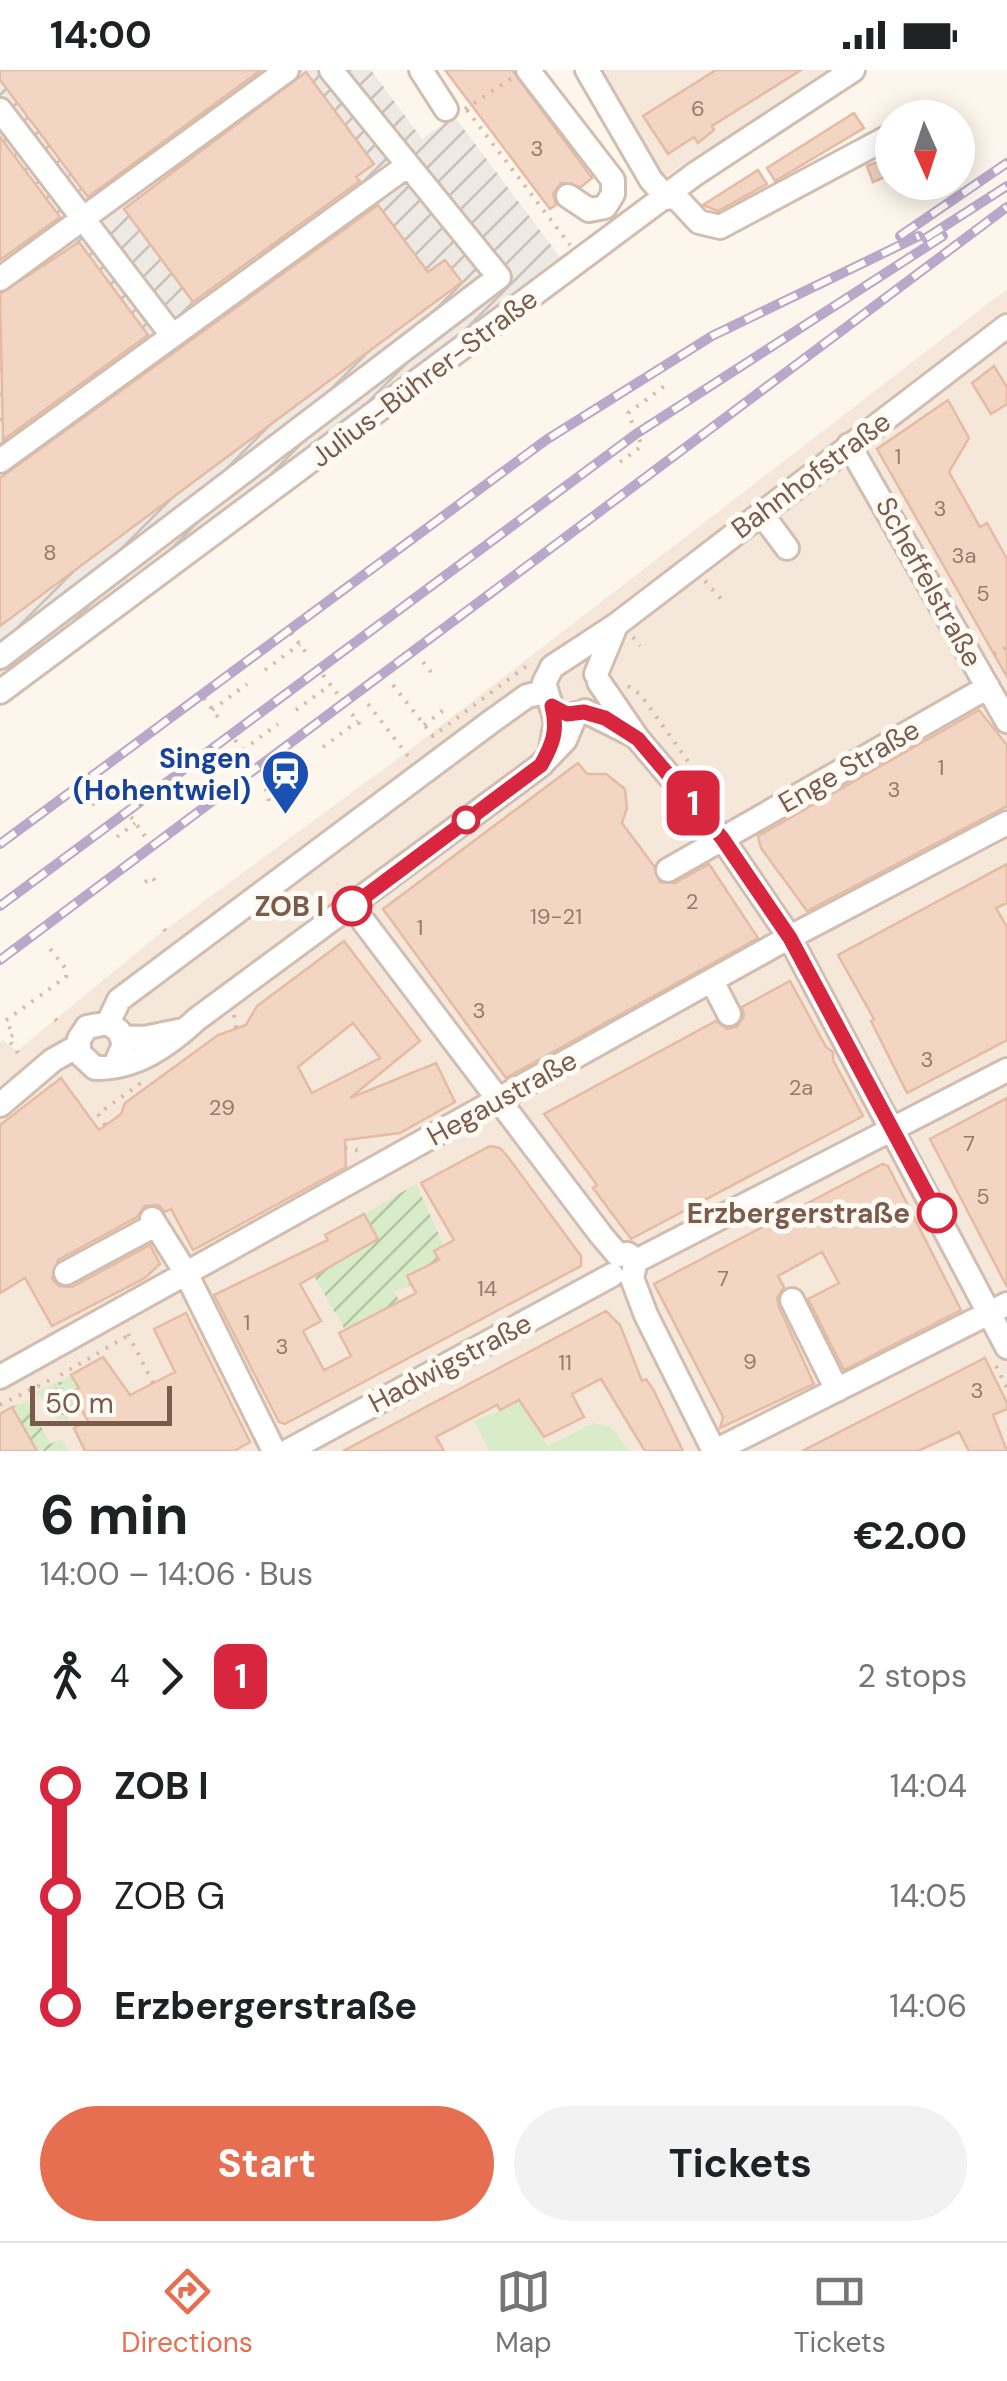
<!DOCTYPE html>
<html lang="en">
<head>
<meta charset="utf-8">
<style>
  :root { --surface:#fff; --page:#f2f2f2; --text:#202124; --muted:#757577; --line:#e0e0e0; --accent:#e76f51 }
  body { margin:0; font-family:"DM Sans",sans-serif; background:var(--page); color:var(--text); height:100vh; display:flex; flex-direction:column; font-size:38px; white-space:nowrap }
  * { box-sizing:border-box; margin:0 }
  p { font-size:32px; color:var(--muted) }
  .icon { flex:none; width:55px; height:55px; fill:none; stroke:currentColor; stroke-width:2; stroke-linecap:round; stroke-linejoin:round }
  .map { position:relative; height:1381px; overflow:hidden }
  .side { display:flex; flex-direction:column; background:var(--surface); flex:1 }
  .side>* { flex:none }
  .badge { padding:0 20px; border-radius:15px; font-size:35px; line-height:65px }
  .needle { width:65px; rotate:177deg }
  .buttons { position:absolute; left:875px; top:30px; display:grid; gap:20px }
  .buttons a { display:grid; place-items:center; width:100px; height:100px; border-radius:50%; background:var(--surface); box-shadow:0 5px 25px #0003; font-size:50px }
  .scale { position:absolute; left:30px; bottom:25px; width:142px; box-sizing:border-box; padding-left:10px; border:5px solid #7a5c4d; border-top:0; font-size:28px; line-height:35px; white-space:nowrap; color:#7a5c4d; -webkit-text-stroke:8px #fffaf3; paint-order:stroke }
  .map>.badge { position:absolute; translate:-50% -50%; box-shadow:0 0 0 5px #fff }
  .legs { display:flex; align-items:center; gap:15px; height:110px; padding:0 40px; font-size:32px }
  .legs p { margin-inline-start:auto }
  .head { display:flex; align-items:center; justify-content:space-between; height:170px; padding:0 40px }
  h1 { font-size:55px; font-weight:700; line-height:75px }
  .primary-button { display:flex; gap:20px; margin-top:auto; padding:20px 40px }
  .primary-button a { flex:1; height:115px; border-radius:60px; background:var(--accent); color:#fff; font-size:40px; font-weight:700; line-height:115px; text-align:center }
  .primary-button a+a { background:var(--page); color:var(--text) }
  ul { padding:0 40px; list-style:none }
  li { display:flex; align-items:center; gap:35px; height:110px; font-size:38px }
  li i { display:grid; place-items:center; width:15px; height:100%; margin:0 12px; background:currentColor }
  li i::after { content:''; width:25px; height:25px; margin:-12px; border:8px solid; border-radius:50%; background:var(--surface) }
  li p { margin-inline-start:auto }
  li:first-child i { background:linear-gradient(#0000 50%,currentColor 0) }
  li:last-child i { background:linear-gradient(currentColor 50%,#0000 0) }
  .status { display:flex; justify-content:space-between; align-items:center; height:70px; padding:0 50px; background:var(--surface); direction:ltr }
  .status svg { height:28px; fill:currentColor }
  .tab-bar { display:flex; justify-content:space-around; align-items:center; height:140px; border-top:2px solid var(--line); background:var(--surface); font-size:28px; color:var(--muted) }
  .tab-bar a { display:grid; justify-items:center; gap:5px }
  .tab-bar .active { color:var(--accent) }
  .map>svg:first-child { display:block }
</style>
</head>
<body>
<div class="status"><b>14:00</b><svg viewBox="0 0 49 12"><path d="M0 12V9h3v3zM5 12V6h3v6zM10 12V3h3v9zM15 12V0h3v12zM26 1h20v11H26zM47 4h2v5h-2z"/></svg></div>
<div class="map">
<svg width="1007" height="1381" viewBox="0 0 1007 1381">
  <defs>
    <pattern id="industrial-furrows" width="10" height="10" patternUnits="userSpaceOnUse" patternTransform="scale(2.5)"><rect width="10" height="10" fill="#efe9e4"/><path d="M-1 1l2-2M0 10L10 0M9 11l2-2" fill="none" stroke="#c7c0bb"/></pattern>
    <pattern id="garden-furrows" width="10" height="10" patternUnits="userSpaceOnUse" patternTransform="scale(2.5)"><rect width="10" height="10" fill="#d8ecc9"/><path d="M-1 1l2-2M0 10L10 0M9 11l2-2" fill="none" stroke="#b4c2a5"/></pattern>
  </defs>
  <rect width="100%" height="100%" fill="#fdf6ec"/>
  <path fill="#f5e8da" d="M589 0H830L656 112Z
    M1007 219V1381H0V972L3 970 17 981 157 866 400 687Z"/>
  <path fill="url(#industrial-furrows)" d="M0 0H371L422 69 454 46 560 187 0 607Z"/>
  <path fill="#d8ecc9" d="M71 1305 79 1318 72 1322 80 1337 66 1350 56 1349 37 1322Z
    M515 1322 548 1376 593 1353 611 1357 629 1381H489L474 1351 509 1337 504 1328Z"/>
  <path fill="url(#garden-furrows)" d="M416 1114 444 1176 434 1181 439 1190 412 1214 394 1222 400 1232 345 1260 300 1181 322 1173 333 1193 356 1185 355 1181 378 1169 364 1144Z
    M28 1330 50 1374 62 1369 68 1381H37L12 1337Z"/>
  <path fill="#f3d5c3" stroke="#e6bba3" stroke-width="2.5" fill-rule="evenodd" d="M0 0H261L88 127 0 10Z
    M445 0H512L592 108 581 117 561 113 553 124 556 135 550 139Z
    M716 0H801L712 56 714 60 698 73 694 67 668 84 643 46Z
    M306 2 374 94 356 107 360 111 193 232 124 139Z
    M854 43 864 58 775 111 767 98Z
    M0 67 60 147 0 190Z
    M892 86V104L873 112 867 96Z
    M758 100 767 114 718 141 703 135Z
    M378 135 428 202 445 190 462 212 0 556V408Z
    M79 172 148 265 3 370 0 224Z
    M994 296 1007 317V334L991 344 972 313Z
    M948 330 969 368 949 402 980 457 987 453 1007 489V607L877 379Z
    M979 640 1007 675V736L807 841 761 778 758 766Z
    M578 693 587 704H606L625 719 627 738 622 753 654 796 660 812 675 813 709 794 758 868 506 1008 383 839Z
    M1007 794V833L996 838 1007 857V970L907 1023 871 951 874 949 838 885Z
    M344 871 420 971 350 1028 436 993 455 1032 400 1063 345 1070 346 1097 193 1180 171 1139 165 1142 158 1135 145 1136 137 1147 58 1190 52 1209 59 1216 72 1217 150 1175 160 1194 145 1208 52 1256 25 1208 0 1223V1055L61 1008 99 1060 121 1044 125 1033 218 965 246 955 257 936ZM353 953 380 988 312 1023 298 997Z
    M790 911 826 977 833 982V990L863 1046 631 1169 593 1118 597 1115 544 1044 716 951 727 959 737 957 744 946 742 937Z
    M1007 1028V1217L930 1069Z
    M490 1076 500 1078 508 1087 581 1186V1196L285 1354 279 1352 214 1225 328 1170 325 1165 364 1144 378 1169 300 1214 321 1251 303 1261 324 1300 351 1286 339 1263 416 1223 407 1206 439 1190 434 1181 454 1170 421 1113Z
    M882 1094 888 1096 961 1240 844 1300 808 1229 839 1213 822 1182 778 1206 784 1217 777 1228 779 1237 814 1314 720 1358 723 1347 654 1214Z
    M606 1241 620 1255 642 1311 646 1309 653 1319 683 1381H645L601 1309 572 1324 584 1347 544 1367 519 1330 500 1340 497 1335 436 1367 444 1381H343Z
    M186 1243 250 1372 234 1381H85L74 1358 88 1351 71 1322 79 1318 71 1305 103 1287 130 1325 175 1302 154 1259Z
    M985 1288 1007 1333V1339L993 1345 1007 1381H969L959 1362 918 1381H802Z
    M12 1337 37 1381H0V1344Z"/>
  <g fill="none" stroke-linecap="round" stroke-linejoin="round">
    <defs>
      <path id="minor" d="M421 0 446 39
        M528 0 613 110V124L605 137 589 140 568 126
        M587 0 651 110 667 128
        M0 40 172 265
        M672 123 699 152 720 157 892 65
        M0 209 287 0
        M849 375 1007 651
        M0 391 408 95
        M761 443 787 478
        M0 587 499 207 331 0
        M596 604 615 558
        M599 612 638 669 722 768 790 868 1007 1277
        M0 622 695 104 853 0
        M585 641 631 664
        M551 679 556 651 544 613 552 597 616 555 1007 256
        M668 800 988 617
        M364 852 601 1165 618 1185 628 1184 636 1191 632 1208 646 1245 714 1381
        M712 911 729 944
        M108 953 119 930 492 651 527 626 544 622
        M123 967 144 968 183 960
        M116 993 124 974 119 961 108 953 87 957 79 969V983L95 998C136 999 169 975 197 949L541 695 565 670 576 644
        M0 1035 53 990 78 976
        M152 1149 186 1203 274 1381
        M636 1191 1007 1000
        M66 1203 155 1155
        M792 1230 837 1320
        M0 1307 777 874 1007 753
        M288 1381 612 1205
        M715 1381 1007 1234"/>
    </defs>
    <use href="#minor" stroke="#d1beb0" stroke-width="28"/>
    <path stroke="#d9b8a5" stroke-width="4" stroke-dasharray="2.5 8" stroke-linecap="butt" d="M465 39 512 8
      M467 40 570 175
      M620 392 642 376 628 343 666 315
      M705 511 722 530
      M291 563 308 585
      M633 567 640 576
      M994 584 1007 577
      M423 592 431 602
      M265 600 300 574
      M323 605 339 626
      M393 615 433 666 529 594
      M628 616 641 625 704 714
      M204 628 220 650
      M368 634 408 686
      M212 640 247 614
      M296 640 330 615
      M352 644 364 660
      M424 655 446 638
      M235 670 252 691
      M323 677 358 651
      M243 680 278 654
      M100 705 116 727
      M285 706 305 691
      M269 731 266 720 284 706 278 699
      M80 734 106 714
      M92 735 111 721
      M131 747 147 769
      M117 767 135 753
      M145 812 152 807 159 816
      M164 859 167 863
      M234 945 236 958
      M55 949 58 952
      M18 983 8 969 14 964 5 951 66 907V899L47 875
      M105 1055 98 1044 144 1011
      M345 1078 360 1081
      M128 1264 153 1313
      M996 1296 1007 1318
      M61 1319 72 1336 63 1343 50 1332 52 1321 61 1319 59 1306 129 1265
      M0 1335 56 1307"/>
    <use href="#minor" stroke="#fff" stroke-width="22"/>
    <defs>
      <path id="rail" d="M900 166 1007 93
        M926 168 1007 116
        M0 774 546 370 712 266 919 166
        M0 836 636 364 943 166
        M0 890 1007 137"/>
    </defs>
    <use href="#rail" stroke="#b9a8c9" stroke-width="10"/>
    <use href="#rail" stroke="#fffaf3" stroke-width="6" stroke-dasharray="19" stroke-linecap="butt"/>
  </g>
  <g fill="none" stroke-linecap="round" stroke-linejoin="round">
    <defs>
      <path id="line-1" d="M352 836 541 695C553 674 558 660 552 636L567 644 584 642 605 648 638 669 722 768 790 868 937 1143"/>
    </defs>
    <use href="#line-1" stroke="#fff" stroke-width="22"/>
    <use href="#line-1" stroke="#d7263d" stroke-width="15"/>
  </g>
  <defs>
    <symbol id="station-pin" viewBox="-11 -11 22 30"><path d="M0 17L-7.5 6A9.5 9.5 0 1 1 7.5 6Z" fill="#1a4fb4" stroke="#fffaf3"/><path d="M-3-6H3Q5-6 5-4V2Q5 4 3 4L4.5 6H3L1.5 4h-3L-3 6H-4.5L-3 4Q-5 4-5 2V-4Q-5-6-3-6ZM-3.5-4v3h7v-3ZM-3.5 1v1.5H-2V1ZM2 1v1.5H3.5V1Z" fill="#fff"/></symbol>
  </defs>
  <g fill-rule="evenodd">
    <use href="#station-pin" x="258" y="676" width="55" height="75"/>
  </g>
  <g fill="#fff" stroke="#d7263d" stroke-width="5">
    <circle cx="466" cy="750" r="12"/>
    <circle cx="352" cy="836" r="18"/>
    <circle cx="937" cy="1143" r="18"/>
  </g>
  <g text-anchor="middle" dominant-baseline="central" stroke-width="10" stroke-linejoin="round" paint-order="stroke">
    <g font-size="22" fill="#987a6a">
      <text x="698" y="38">6</text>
      <text x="537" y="78">3</text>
      <text x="898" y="386">1</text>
      <text x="940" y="438">3</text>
      <text x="50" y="482">8</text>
      <text x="964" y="485">3a</text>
      <text x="983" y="523">5</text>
      <text x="941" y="697">1</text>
      <text x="894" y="719">3</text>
      <text x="692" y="831">2</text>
      <text x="556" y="846">19-21</text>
      <text x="420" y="857">1</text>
      <text x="479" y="940">3</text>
      <text x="927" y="989">3</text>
      <text x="801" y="1017">2a</text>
      <text x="222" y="1037">29</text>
      <text x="969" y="1073">7</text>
      <text x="983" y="1126">5</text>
      <text x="723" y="1208">7</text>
      <text x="487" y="1218">14</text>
      <text x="247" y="1252">1</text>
      <text x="282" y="1276">3</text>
      <text x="750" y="1291">9</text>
      <text x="565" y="1292">11</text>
      <text x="977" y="1320">3</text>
    </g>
    <g font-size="28" fill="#7a5c4d" stroke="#fffaf3">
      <text transform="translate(424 308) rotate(-37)">Julius-Bührer-Straße</text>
      <text transform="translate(811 405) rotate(-37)">Bahnhofstraße</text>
      <text transform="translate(929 512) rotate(61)">Scheffelstraße</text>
      <text transform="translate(849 696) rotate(-30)">Enge Straße</text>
      <text transform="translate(502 1028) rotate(-29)">Hegaustraße</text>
      <text transform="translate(450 1293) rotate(-28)">Hadwigstraße</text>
    </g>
    <g font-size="28" font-weight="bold" fill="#164399" stroke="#fffaf3" text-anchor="end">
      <text x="251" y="688">Singen<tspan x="251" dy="32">(Hohentwiel)</tspan></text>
    </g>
    <g font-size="28" font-weight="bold" fill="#7a5c4d" stroke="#fffaf3" text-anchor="end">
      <text x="324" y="836">ZOB I</text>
      <text x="910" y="1143">Erzbergerstraße</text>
    </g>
  </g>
</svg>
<div class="buttons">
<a><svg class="needle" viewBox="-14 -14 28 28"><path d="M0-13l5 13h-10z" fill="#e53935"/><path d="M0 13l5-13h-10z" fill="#757577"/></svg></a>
</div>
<div class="scale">50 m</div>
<b class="badge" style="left:693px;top:733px;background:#d7263d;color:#fff">1</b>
</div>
<section class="side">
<div class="head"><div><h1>6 min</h1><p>14:00 – 14:06 · Bus</p></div><b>€2.00</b></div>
<div class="legs"><svg class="icon" aria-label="walk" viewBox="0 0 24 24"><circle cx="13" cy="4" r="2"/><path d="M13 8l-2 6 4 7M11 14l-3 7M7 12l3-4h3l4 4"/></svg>4<svg class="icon" aria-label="forward" viewBox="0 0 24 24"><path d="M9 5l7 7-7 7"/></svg><b class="badge" style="background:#d7263d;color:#fff">1</b><p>2 stops</p></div>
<ul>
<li><i style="color:#d7263d"></i><b>ZOB I</b><p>14:04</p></li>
<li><i style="color:#d7263d"></i><span>ZOB G</span><p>14:05</p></li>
<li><i style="color:#d7263d"></i><b>Erzbergerstraße</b><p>14:06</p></li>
</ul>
<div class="primary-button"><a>Start</a><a>Tickets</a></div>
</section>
<nav class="tab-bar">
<a class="active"><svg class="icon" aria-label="directions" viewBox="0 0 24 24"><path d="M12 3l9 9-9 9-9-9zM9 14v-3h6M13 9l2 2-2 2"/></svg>Directions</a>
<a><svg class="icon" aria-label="map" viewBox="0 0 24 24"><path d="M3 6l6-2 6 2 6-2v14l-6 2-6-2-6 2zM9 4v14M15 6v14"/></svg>Map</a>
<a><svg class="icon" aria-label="tickets" viewBox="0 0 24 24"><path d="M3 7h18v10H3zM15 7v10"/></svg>Tickets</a>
</nav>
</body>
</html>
